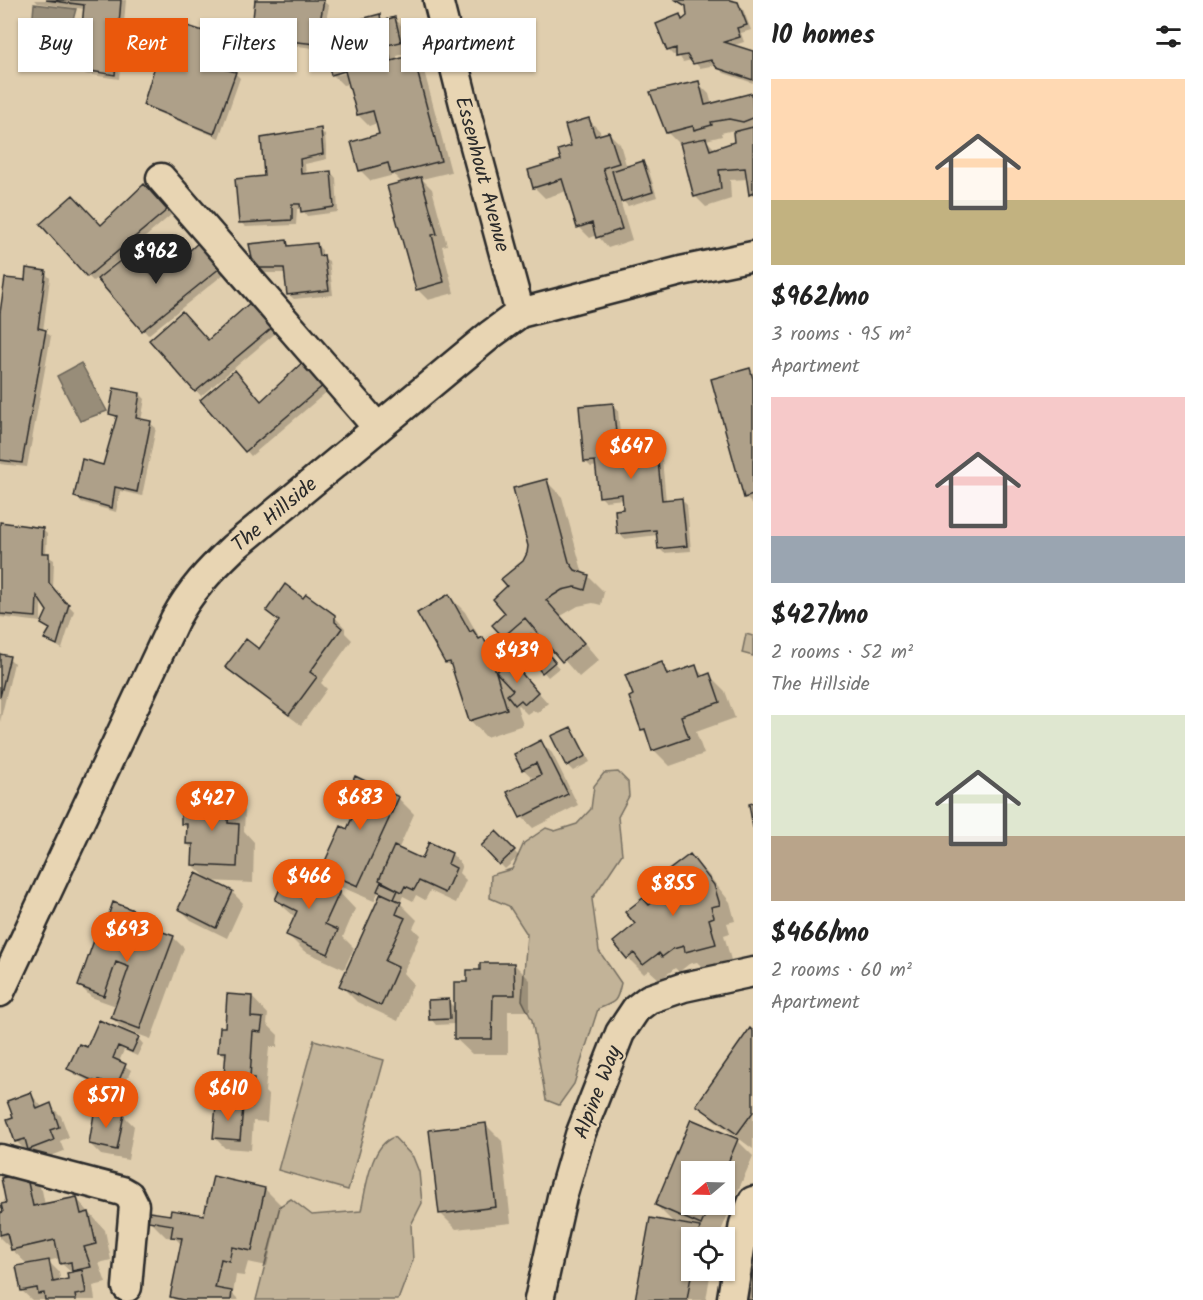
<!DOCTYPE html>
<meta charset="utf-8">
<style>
:root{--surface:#fff;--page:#f2f2f2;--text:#222;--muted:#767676;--accent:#ea580c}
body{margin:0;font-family:Kalam,sans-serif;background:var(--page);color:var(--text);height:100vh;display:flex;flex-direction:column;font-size:22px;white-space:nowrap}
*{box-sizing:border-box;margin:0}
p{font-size:20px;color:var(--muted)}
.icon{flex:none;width:33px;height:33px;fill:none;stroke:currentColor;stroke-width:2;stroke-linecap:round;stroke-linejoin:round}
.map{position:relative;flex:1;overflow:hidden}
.panel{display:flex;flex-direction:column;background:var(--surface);width:450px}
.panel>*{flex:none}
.top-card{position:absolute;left:18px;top:18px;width:570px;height:54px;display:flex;gap:12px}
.needle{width:39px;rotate:251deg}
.buttons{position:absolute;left:681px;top:1161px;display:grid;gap:12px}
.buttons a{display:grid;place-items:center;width:54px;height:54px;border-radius:0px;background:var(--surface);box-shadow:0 2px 4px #0004;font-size:30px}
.price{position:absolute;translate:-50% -51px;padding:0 14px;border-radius:21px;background:var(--accent);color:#fff;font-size:20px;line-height:39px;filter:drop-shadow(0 2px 3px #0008)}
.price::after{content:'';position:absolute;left:50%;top:36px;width:18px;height:14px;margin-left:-9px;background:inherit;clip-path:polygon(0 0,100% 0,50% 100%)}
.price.on{background:#222;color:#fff}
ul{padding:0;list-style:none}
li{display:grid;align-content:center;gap:12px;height:318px;padding:0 18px}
li span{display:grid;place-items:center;height:186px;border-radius:0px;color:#555}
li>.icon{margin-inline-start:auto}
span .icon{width:108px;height:108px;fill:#fffc;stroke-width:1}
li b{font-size:26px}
h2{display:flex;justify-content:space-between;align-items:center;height:72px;padding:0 18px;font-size:26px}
.tag{padding:0 21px;border-radius:0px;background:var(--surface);box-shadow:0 2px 4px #0004;font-size:21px;line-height:54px}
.tag.on{background:var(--accent);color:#fff}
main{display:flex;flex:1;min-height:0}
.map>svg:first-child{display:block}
</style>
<main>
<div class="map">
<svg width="753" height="1300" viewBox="0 0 753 1300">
<rect width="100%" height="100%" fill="#e0ceae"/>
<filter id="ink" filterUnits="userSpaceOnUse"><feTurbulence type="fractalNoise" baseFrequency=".0167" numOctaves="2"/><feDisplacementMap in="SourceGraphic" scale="12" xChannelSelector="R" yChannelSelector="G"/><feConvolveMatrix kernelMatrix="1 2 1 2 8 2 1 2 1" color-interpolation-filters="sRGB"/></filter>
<g filter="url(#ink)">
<path fill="#c2b398" stroke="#766f62" stroke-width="1.5" d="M746,634L753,636V656L742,653Z
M618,772L628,782L629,796L618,817L622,854L592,899L599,951L621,983C617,1002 616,1002 598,1009L574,1084L559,1105L546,1100L532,1020L522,1000L527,934L509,906L490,898L491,875L512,869L524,843L546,828L555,831L577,824L591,809L594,786L604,773Z
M314,1040L384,1060L348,1190L278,1170Z
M394,1137L413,1157L419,1172L422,1203L411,1225L413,1260L398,1300H256L280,1206L291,1199L312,1215L361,1211C366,1189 370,1145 394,1137Z"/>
<path fill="#988d79" stroke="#6c665a" stroke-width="1.5" d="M34,4L76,9L66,46L31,40Z
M81,363L107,411L80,421L57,376Z"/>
<path fill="#0003" fill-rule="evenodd" d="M35,0H126L119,79L85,74L80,69L85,9L38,3Z
M256,0L323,1L329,6L324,30L379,16L385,21L394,18L405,29L411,52L397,56L398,60L412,56L423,67L451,172L422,179L432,189L447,245L442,246L454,293L428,300L417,289L402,183L394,175L371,181L360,170L381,135L377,123L369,126L358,115L350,84L343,85L332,74L323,37L321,49L258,41L253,36ZM352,68L353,71L338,75V72Z
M678,0H732L733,3L737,4L743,9L751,30L741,33L744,42L732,46L753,52V83L724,73L716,65L700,68L692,60L683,62L678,54L673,55L668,50L679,16L684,20L688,16L687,7Z
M230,41L235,46L226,71L235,73L240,78L219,138L150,109L145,104Z
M698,83L709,94L712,105L753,96V197L751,194L748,179L730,180L731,199L706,207L695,196L681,142L678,143L667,132ZM734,130L736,143L716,150L706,140L722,136L721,133Z
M589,120L600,131L601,136L609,133L620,144L627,168L643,163L648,168L657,197L628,206L619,197L632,240L608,248L597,235L590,238L579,227L567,191L545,198L534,187L563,161L573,147Z
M320,130L325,135L327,159L305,164L306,175L331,172L336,178L338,212L307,216L302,209H297L296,225L246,227L240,222L266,177Z
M149,191L171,215L108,269L109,271L157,282L204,249L224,274L148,335L98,277L93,281L88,276L101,227Z
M286,241L291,247L316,245L322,250V257L329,261L333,295L294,299L288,294L286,273H261L255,268Z
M45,273L50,278L43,331L51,336L27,467L0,464V324L26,282Z
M253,302L278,331L201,396L151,340L208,342Z
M310,368L329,390L251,456L202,400L261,403Z
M750,370L753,373V505L745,497Z
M140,394L145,399L141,421L150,423L156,428L142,496L120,491L116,512L81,502L75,496L104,467L118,419L111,414Z
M612,405L618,410L621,447L613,448L614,460L634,459L656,444L661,449L666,501L682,500L687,505L691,551L664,553L659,548L658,535L624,539L619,533L625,510L624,499L605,501L600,496L597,466L591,467L586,462Z
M546,481L562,497L583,574L588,576L604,592L601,605L593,603L578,606L561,616L599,660L579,677L541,634L534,640L559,668L548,677L523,649L520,652L504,636L509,586L524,562Z
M42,529L47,534L46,555L54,560L53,589L74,611L62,649L46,639L51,630L43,624L49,611L41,600V622L0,617V545Z
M449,596L465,612L481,640L482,639L498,655L504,667L521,673L548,703L537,713L533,710L527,714L516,703L523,725L486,737L470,720L455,670L446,662Z
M304,600L334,616L345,628V633L352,640L321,683L327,689L301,725L238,678L227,667L259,651L280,623L268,611Z
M0,656L9,658L14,663L0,722Z
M661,663L672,675L695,667L705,677L709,675L725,691L735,718L696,732L704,754L670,766L654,750L649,737L642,729Z
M571,728L576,734L590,762L573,771L568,766L553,737Z
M541,742L552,753L578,805L533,828L522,817L509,793L535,780L523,769Z
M229,795L245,811L244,831L254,842L253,883L209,881L232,892L243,903L227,938L191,920L180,909L209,880L193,865L194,850L187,844L188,829L182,824Z
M398,798L414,814L398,850L422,861L452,854L462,865L459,873L466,880L456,903L430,891L425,900L416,895L413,901L403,896L400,903L417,920L413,928L420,935L403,973L413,984L398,1021L357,1002L341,986L382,894L379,891L374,901L339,886L323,869L347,831L356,814L344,803Z
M496,833L519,856L505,869L483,846Z
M690,856L706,872L730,902L735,921L727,923L730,933L724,935L731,960L703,968L697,962L689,964L679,972L675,968L660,980L649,970L644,974L628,958L637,924L649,906L680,882Z
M290,870L339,892L355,909L343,937L354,948L344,969L304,951L288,935L296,918L276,900Z
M140,914L151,925L150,928L173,937L184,948L151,1039L123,1029L112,1018L116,1006L91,997L80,986L104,932Z
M514,964L530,980V1011H508V1054H472L455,1038V1024L436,1025L431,1019L448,1001L455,1008L468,984L482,972Z
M252,997L268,1014L267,1024L278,1035L277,1047H269L265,1092L269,1096L267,1122L253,1121L251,1150L225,1148L214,1137L230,1108L226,1104L228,1078L226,1075L227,1058L220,1051L226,1029Z
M753,1032V1149L714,1120L698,1104Z
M138,1038L143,1044L137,1056L124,1050L119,1062L131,1070L122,1091L105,1084L103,1087L74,1074L69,1069L88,1049Z
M31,1094L43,1108L50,1105L61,1116L69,1137L60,1141L64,1151L41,1160L32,1151L28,1153L17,1142L9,1120L14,1118Z
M123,1115L134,1126L128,1160L101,1155L90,1144Z
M692,1121L737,1140L753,1156L718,1238L706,1235L708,1238H692V1270H711L706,1300H637L679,1224L672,1221L656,1205ZM692,1172H724V1204H692Z
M486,1125L502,1141L511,1223L456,1229L440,1213Z
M26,1174L42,1190L45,1205L77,1199L105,1230L111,1260L99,1263L106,1283L93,1286L95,1300H32L22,1291L28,1265L0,1238V1215L5,1214L8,1204ZM60,1258L61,1263L72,1273L70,1280L61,1282L59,1272L48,1261Z
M265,1189L281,1205L267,1266L248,1262L244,1276L236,1275L233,1294L239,1300H175L171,1297L182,1245L175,1238L166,1237L150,1221L171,1217H205Z"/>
<path fill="#aea089" stroke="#2b2b2b" stroke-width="1.5" d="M46,0H121L115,75L78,69L84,5Z
M255,0H324L316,44L251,37Z
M676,0H730L738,2L747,25L737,28L740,37L724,42L753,51V80L717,68L711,60L693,64L687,55L676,57V48L667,51L656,24L680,14L682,20L687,16L686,6Z
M380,14L381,21L395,17L401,42L387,45L391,61L413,55L441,161L391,174L388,163L359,171L351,142L379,134L373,111L357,115L345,71L331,75L319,30Z
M169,20L231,40L220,68L236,72L214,134L143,105Z
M699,81L705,105L752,93L753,118L743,122L729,119L711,122L712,125L694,130L693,126L666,133L650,92Z
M589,118L595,136L609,132L619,163L603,168L622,229L596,238L592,223L577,228L562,179L533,188L528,170L561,160L558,150L571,146L565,125Z
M753,127V193L749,195L745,168L719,170L721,189L694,197L680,143L706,138L710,150L734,142L733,132Z
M321,128L323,154L300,159L301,174L331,171L334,207L301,212L300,204H292V220L239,223L235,179L264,176L261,138Z
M643,161L653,192L621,202L612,171Z
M421,177L437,234L432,235L444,282L416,290L387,186Z
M144,184L167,210L87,277L40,224L73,195L101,225Z
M287,240L288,246L317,243L319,256L324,255L329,290L287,295L284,268H254L249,244Z
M199,242L220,268L142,331L97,279L130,253L157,280Z
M26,268L46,271L38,328L46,330L22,463L0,460V313L5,278L25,280Z
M253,300L274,326L195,392L149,340L182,311L208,340Z
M305,360L325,384L245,452L200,400L235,370L261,401Z
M750,368L753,379V495L744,498L711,379Z
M114,388L140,393L136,418L151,421L137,492L115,487L112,508L74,497L82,459L103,465L117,416L109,414Z
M613,403L617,442L609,443L610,459L632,457L631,444L656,442L662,500L682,498L687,546L658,549L656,530L617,534L615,510L623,509L622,494L599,497L595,461L584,462L579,406Z
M547,479L569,562L575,570L589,575L585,590L575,587L562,590L546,600L584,643L562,662L525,618L503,637L492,625L505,613L493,599L507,586L501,579L523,561L527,553L528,546L513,488Z
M0,522L43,528L42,553H49V583L65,602L69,604L57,645L44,639L50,629L41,624L47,611L37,596L36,617L0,614Z
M285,584L303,598L306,594L335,615V622L342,628L310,672L317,677L289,715L225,667L246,639L259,649L279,621L266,611Z
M449,594L470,632L473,630L479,639L483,637L489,649L507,709L469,721L450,662L445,663L417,613Z
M531,634L555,662L542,673L518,645Z
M0,654L10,656L0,697Z
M510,660L538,692L525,704L521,700L515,705L507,695L513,690L496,672Z
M662,662L667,675L696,665L700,677L710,673L720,702L681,716L689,738L652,751L645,729L641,730L629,697L633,695L625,675Z
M571,727L586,756L566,766L551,736Z
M541,740L568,794L520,818L507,792L541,775L536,763L522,770L514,754Z
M355,776L399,797L358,886L321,870L341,826L347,829L356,809L343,803Z
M205,792L230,793L228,823L239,824L237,867L192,865L193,844H186L187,824H181V805L205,806Z
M753,803V828L749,804Z
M496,831L515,850L499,865L481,846Z
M429,842L452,853L448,864L456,868L445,893L419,881L414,890L405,886L402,892L379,880L394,846L422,859Z
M690,854L714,885L720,905L711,907L714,917L709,919L716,944L685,952L684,946L673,949L662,957L659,953L643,965L634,953L627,959L613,942L635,924L625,912L643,898L649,905L678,881L669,870Z
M289,868L340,891L325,924L338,930L328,954L286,935L297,911L275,900Z
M196,873L233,891L216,928L178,909Z
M381,882L398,890L394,899L377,891Z
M381,893L401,902L396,914L405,918L385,961L398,967L381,1006L339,986Z
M113,902L141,913L133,934L142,937L146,926L174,936L140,1029L111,1018L129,967L116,962L104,996L78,986L98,929L103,931Z
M480,963H514L515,995H493L492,1039H454V982H467V970H480Z
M227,994L252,996L251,1017L263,1018L261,1032L253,1031L250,1078H254L252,1106L225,1104L227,1076H224L226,1052H218L220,1027H225Z
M449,999L450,1019L429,1020L428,1000Z
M99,1020L139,1037L132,1052L118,1046L113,1058L126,1064L116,1087L99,1080L98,1083L67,1069L79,1044L87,1047Z
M750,1028L753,1031V1112L737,1134L696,1105Z
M31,1092L37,1109L51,1103L59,1127L50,1130L54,1140L28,1150L25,1139L15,1142L7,1119L13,1117L7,1101Z
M216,1105L243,1107L240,1140L213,1138Z
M95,1108L124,1114L117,1150L89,1144Z
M691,1119L738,1139L724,1172H692V1204H710L701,1225L655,1205Z
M486,1123L496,1207L439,1214L429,1130Z
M26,1173L33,1206L77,1197L81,1214L89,1212L96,1244L84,1247L91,1267L72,1271L71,1262L60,1264L55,1240L11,1250L7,1233L0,1235V1213L3,1212L1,1204L6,1203L1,1178Z
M213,1176L265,1188L252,1251L232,1247L229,1261L221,1259L215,1288L232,1291L231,1300H183L170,1297L182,1238L171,1237L173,1225L148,1221L150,1212L170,1215L171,1210L204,1215Z
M650,1218L700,1227L698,1238H692V1270L687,1300H635Z
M753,1236V1300H741Z
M49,1260L53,1282L68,1279L67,1273L82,1270L86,1293L75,1295L76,1300H45L44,1293L38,1294L37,1288L21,1291L16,1266Z"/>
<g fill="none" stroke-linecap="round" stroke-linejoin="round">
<defs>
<path id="minor" d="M438,0L468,120L520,313
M161,178L378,428
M0,992L175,619C191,590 209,571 233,548L490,335L520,313L681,271L753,256
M0,1159L122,1191L129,1195L134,1205L127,1287
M732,1298L744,1224L753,1201
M539,1300L562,1197L580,1135L620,1033L636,1009L649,999L684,987L753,972"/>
</defs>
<use href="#minor" stroke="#2b2b2b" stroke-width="33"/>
<use href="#minor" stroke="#e8d5b3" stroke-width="28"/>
</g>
</g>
<g text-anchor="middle" stroke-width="4.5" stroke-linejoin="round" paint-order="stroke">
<g font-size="21" fill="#2b2b2b" stroke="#e8d5b3">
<text transform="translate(483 174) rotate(75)" y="7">Essenhout Avenue</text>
<text transform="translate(274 514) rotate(-40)" y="7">The Hillside</text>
<text transform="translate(597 1092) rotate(-69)" y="7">Alpine Way</text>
</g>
</g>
</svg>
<div class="buttons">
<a><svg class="needle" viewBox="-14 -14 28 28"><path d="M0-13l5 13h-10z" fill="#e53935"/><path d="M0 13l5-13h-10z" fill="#767676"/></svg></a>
<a><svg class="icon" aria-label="locate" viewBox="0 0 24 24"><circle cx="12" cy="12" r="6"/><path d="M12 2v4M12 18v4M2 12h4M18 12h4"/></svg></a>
</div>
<b class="price on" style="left:156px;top:285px">$962</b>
<b class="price" style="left:631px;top:480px">$647</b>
<b class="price" style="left:517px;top:684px">$439</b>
<b class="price" style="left:360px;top:831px">$683</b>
<b class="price" style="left:212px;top:832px">$427</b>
<b class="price" style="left:309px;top:910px">$466</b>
<b class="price" style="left:673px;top:917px">$855</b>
<b class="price" style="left:127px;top:963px">$693</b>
<b class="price" style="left:228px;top:1122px">$610</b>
<b class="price" style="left:106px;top:1129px">$571</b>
<div class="top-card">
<a class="tag">Buy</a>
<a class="tag on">Rent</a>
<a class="tag">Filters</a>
<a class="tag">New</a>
<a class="tag">Apartment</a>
</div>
</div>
<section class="panel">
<h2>10 homes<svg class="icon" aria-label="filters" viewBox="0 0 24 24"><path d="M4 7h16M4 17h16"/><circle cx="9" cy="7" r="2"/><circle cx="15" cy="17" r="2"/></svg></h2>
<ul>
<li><span style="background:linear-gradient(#ffd9b3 65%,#c2b280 0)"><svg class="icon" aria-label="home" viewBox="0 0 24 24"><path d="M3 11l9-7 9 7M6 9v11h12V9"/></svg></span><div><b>$962/mo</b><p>3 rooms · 95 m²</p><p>Apartment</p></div></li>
<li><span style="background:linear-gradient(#f6c9c9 75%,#9aa5b1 0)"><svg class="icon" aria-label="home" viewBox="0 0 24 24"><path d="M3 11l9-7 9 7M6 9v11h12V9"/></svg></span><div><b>$427/mo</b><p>2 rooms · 52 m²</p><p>The Hillside</p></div></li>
<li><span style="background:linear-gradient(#dfe7d0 65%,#b9a48a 0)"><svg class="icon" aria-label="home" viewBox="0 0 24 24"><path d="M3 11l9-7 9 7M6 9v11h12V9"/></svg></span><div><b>$466/mo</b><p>2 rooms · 60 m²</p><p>Apartment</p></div></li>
</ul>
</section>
</main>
